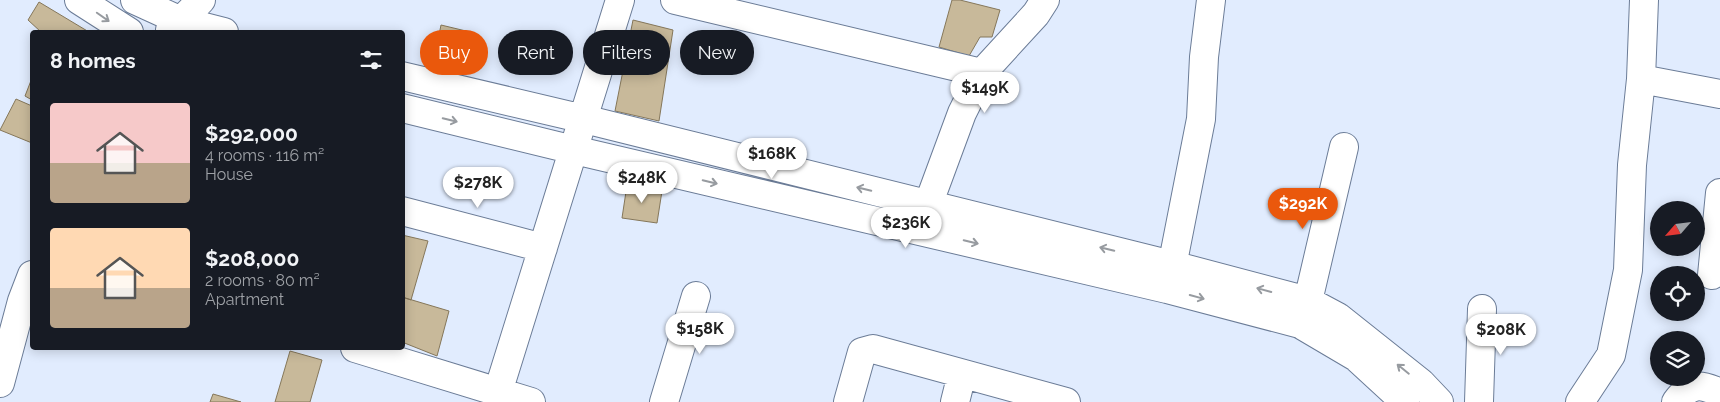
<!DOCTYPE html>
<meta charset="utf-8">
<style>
:root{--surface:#171b24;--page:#20242c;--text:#f1f3f6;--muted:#9ea1a6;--accent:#ea580c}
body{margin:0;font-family:Raleway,sans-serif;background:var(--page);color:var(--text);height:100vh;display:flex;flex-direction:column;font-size:19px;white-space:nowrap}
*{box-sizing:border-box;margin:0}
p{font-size:16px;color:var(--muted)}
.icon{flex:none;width:28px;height:28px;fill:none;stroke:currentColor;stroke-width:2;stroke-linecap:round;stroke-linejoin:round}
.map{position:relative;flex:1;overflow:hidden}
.details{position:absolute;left:30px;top:30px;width:375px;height:320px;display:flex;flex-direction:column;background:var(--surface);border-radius:5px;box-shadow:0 2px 12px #0003}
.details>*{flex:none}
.top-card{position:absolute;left:420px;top:30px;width:475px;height:45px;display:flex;gap:10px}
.needle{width:32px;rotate:242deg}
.fabs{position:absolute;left:1650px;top:201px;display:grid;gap:10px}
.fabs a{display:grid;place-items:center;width:55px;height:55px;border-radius:50%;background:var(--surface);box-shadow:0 2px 12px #0003;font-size:25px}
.price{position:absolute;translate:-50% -42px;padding:0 11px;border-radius:18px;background:#fff;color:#222;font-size:16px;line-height:32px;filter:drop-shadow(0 1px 2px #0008)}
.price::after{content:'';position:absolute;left:50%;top:30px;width:15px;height:11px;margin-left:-8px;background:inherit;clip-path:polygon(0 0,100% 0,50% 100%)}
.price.selected{background:var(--accent);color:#fff}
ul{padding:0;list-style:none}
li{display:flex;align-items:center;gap:15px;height:125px;padding:0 20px}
li span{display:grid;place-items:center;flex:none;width:140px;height:100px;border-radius:5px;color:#555}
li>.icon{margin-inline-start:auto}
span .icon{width:60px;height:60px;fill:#fffc;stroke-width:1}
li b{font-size:21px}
h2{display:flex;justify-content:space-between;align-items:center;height:60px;padding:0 20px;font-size:21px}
.tag{padding:0 18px;border-radius:22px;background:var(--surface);box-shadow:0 2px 12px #0003;font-size:18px;line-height:45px}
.tag.selected{background:var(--accent);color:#fff}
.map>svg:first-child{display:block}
</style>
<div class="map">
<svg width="1720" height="402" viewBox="0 0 1720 402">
<rect width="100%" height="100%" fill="#e1ecfe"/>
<path fill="#c8b99a" stroke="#85775a" d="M952,0H960L1000,10L992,37H980L969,56L939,47Z
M39,2L89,32H41L28,20Z
M633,20L673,30L659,121L615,111Z
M441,25L466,31L458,69L425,62L428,43L437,45Z
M32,78V100L25,96Z
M16,99L32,106V143L0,130Z
M627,185L662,191L657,223L622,218Z
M402,235L428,241L411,300L402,297Z
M402,297L449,311L437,356L402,342Z
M290,351L322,360L310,402H275Z
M213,394L241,402H210Z"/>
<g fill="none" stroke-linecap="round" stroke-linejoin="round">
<defs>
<path id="minor" d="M79,0L129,32
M135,0L181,21L224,32
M675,0L982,73
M170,30L181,21L201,0
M402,76L584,119L1172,265L1308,301L1338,317L1421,383L1439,402
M1641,79L1720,94
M402,108L574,150L1167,289L1300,324L1356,357L1405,402
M402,211L543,248
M924,222L928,205L962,113L982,73L1036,14L1045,0
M1712,275L1720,193
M1169,282L1201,119L1204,57L1211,0
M1302,318L1308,301L1344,147
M355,348L531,402
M0,383L22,301L32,275
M498,392L620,0
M664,402L696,296
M848,402L862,352L873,349L1066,402
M955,402L962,374
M1479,402L1482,309
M1580,402L1611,355L1628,270L1632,165L1641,79L1644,0
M1676,402C1690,383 1700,383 1720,393"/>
</defs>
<use href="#minor" stroke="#6b7c97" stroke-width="30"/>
<use href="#minor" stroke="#fff" stroke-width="28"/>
</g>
<defs><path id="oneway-shaft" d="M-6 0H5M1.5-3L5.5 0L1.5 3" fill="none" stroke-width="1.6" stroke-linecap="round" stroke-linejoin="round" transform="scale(1.25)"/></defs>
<g stroke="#979ba0">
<use href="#oneway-shaft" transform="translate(103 17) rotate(35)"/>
<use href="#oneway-shaft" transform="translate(450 120) rotate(14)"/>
<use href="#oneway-shaft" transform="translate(710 182) rotate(13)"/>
<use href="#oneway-shaft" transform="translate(864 189) rotate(-166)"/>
<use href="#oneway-shaft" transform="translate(971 242) rotate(13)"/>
<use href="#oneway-shaft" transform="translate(1107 249) rotate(-166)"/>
<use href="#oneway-shaft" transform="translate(1264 290) rotate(-165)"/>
<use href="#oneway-shaft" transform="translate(1197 297) rotate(15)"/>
<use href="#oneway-shaft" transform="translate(1403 369) rotate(-141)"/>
</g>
</svg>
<div class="fabs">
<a><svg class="needle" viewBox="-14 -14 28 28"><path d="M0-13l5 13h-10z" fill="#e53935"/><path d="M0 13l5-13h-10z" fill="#9ea1a6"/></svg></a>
<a><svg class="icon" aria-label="locate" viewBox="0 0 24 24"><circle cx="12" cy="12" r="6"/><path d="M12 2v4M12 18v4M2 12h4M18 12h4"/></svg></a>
<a><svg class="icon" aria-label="layers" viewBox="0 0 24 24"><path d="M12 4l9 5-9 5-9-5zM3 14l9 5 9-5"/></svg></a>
</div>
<b class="price" style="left:985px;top:114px">$149K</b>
<b class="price" style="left:772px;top:180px">$168K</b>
<b class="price" style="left:642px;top:204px">$248K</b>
<b class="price" style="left:478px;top:209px">$278K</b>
<b class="price selected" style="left:1303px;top:230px">$292K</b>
<b class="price" style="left:906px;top:249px">$236K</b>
<b class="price" style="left:700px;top:355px">$158K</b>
<b class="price" style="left:1501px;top:356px">$208K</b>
<div class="top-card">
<a class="tag selected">Buy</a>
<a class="tag">Rent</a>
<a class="tag">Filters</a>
<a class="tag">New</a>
</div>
<section class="details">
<h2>8 homes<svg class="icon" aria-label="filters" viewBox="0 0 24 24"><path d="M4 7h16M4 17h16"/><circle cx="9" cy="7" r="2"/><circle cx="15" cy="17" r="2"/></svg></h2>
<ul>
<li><span style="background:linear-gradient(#f6c9c9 60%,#b9a48a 0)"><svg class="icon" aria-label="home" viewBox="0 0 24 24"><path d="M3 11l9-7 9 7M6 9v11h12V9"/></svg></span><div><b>$292,000</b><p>4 rooms · 116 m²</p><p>House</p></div></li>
<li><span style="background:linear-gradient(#ffd9b3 60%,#b9a48a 0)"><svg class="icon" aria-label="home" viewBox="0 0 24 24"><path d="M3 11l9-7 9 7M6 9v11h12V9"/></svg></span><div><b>$208,000</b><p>2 rooms · 80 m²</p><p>Apartment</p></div></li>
</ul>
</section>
</div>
